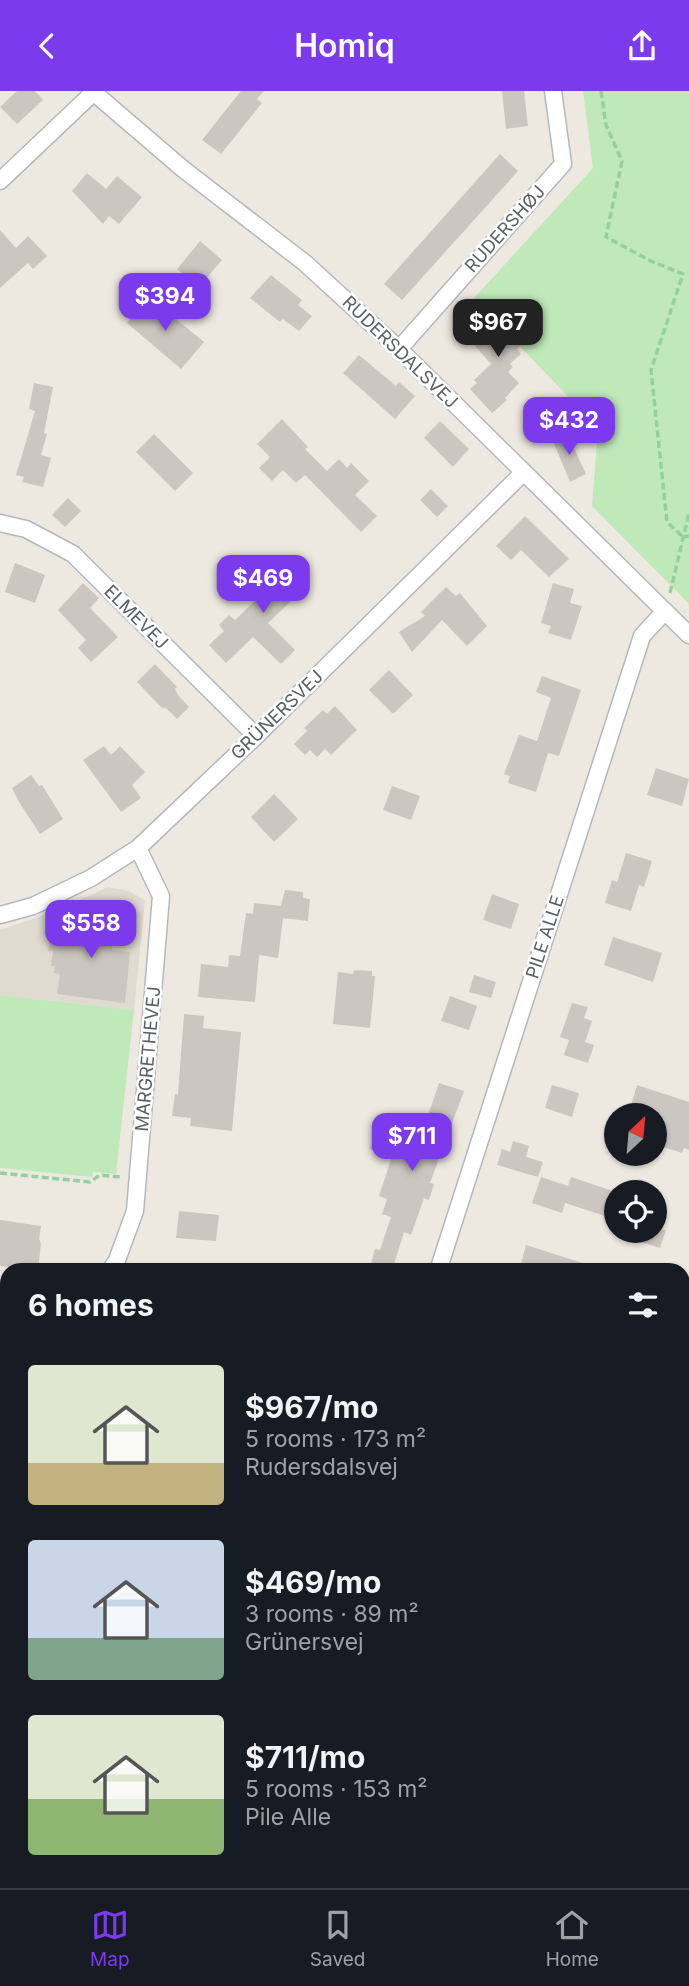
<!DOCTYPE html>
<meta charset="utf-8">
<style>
:root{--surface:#171b24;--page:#242831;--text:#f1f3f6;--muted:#9ea1a6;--line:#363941;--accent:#7c3aed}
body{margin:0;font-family:Inter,sans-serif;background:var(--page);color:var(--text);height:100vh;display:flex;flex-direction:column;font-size:26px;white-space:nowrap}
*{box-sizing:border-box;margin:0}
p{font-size:23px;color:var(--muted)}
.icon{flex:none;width:38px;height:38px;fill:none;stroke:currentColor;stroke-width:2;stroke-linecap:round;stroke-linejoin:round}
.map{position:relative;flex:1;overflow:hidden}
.side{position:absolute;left:0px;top:1172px;width:690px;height:625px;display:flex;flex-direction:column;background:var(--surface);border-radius:21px 21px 0 0;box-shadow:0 2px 5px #0004}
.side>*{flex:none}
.needle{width:46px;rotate:26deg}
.controls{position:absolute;left:604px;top:1012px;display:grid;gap:14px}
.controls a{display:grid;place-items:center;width:63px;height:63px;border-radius:50%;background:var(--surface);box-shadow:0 2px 5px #0004;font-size:35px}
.price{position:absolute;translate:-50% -60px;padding:0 16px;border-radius:14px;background:var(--accent);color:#fff;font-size:23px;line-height:46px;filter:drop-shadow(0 2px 4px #0008)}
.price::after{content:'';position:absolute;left:50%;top:42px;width:21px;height:16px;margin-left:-10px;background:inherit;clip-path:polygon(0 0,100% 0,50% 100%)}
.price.current{background:#222;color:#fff}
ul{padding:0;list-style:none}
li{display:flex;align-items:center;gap:21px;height:175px;padding:0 28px}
li span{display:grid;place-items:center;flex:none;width:196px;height:140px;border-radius:7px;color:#555}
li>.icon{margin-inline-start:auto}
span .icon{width:84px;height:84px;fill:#fffc;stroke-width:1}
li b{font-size:30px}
h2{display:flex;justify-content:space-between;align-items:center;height:84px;padding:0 28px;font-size:30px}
header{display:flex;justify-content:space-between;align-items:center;height:91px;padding:0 28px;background:var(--accent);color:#fff;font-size:32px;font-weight:600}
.dock{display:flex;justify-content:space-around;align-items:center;height:98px;border-top:2px solid var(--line);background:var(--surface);font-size:19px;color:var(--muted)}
.dock a{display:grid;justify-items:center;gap:4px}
.dock .current{color:var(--accent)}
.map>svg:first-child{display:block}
</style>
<header><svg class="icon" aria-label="back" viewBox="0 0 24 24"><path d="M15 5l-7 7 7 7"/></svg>Homiq<svg class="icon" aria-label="share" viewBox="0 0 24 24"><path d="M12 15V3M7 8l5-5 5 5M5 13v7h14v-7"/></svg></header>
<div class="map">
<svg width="689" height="1797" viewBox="0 0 689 1797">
<rect width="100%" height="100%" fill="#eee9e0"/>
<path fill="#e0dad1" d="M108,796L129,800L145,809L134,919L0,904V839L53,821Z"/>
<path fill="#c0e9b9" d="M583,0H689V513L592,415L598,337L474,207L593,77Z
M0,904L134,919L116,1083L93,1081L92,1086L0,1077Z"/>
<path fill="#cbc6bf" d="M17,0H35L43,9L17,33L0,16Z
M241,0H264L257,8L262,12L221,63L202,49Z
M502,0H524L528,35L506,38Z
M500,63L518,80L402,209L384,193Z
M87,82L106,98L117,85L142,106L119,133L109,125L103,133L72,100Z
M0,139L16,157L28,145L47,165L33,178L28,172L0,197Z
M200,150L222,169L199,196L177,178Z
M271,184L302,209L298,214L312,225L299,240L283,228L280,231L250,207Z
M149,206L204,251L181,278L127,232Z
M513,220L527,235L521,240L528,247L517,258L521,263L510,273L513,276L508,281L519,292L505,307L507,309L492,322L470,298L477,292L474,289L491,273L466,245L480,233L488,241Z
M359,264L396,295L399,291L415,305L395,328L343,282Z
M34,292L53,296L44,342L47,343L41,364L51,367L43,396L22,391L24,386L16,384L35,320L29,318Z
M282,328L308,356L305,358L327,380L339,368L347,377L351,372L369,390L355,404L377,425L361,441L305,384L296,392L283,379L272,390L259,377L270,366L257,353Z
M440,330L469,358L453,376L424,347Z
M567,342L586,383L570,391L552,348Z
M154,343L193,382L175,400L136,361Z
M431,398L448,415L437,426L420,409Z
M68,407L81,420L65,436L52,424Z
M525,425L569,468L549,486L521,459L511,469L496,455Z
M282,464L310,492L268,532L295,559L281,573L253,546L226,572L209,554L224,540L219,534L229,524L235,529L263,502L261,501L269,493L261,484Z
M15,472L45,484L35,512L5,501Z
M83,492L99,507L90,517L118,546L91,571L78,557L86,549L58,519Z
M553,492L574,498L570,512L582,515L571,549L548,542L551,535L541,532Z
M446,496L456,505L460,502L487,535L467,555L442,529L412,561L399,541L425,525L421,521Z
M155,573L177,596L175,598L178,604L189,616L177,628L165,616L163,618L137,591Z
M389,579L413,604L393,623L369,599Z
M542,585L581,599L559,665L548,662L536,701L508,692L510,685L504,683L519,644L537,650L551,607L536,601Z
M335,615L357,639L331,664L325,658L317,666L310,659L305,664L294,653L307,640L304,637L323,619L327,623Z
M104,655L111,664L120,655L145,681L132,694L141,707L121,721L83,669Z
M656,677L689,688L682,715L647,704Z
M31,684L39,695L42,694L63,728L40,743L19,711L12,697Z
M392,695L420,705L411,729L383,719Z
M274,703L298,728L274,751L251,726Z
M626,762L652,770L644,796L639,794L631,820L605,812L612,789L617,791Z
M285,799L303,801V807L310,808L308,830L283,827L278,867L259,864L255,911L198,906L201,873L228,876L229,864L240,865L246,822L253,823L254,812L281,815Z
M492,803L519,813L511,838L483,829Z
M102,812L117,813L112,859L130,861L125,912L57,903L60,883L54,882L55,875H51L53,860H48L51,835L94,840L95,831H100Z
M613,846L662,862L653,891L604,874Z
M354,879L372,880V885H375L370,937L333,933L338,881L353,883Z
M474,884L496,891L491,907L469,901Z
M450,905L477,915L469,939L441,930Z
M572,912L588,916L584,927L592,930L585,951L594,954L588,972L564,964L569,949L560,946Z
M184,923L204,925L203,937L241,941L232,1040L190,1035L191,1027L172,1025L175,1003H178Z
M439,992L464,1000L430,1092L434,1093L429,1109L424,1107L411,1144L404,1141L392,1180H369L375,1158L380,1159L391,1126L382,1123L387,1108L379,1105L392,1065L370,1058L375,1042L411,1053L417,1037L423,1039Z
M552,994L579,1002L572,1026L545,1017Z
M637,994L689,1011V1059L684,1057L682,1062L654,1053V1024H628Z
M513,1050L529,1055L526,1066L543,1071L538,1086L497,1074L502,1058L510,1061Z
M541,1086L568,1095L571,1086L616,1101L608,1126L565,1112L562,1122L532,1112Z
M179,1120L219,1124L216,1150L176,1147Z
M0,1129L41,1135L39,1148L41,1152L38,1180L0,1175Z
M615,1139H666L660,1157L615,1143Z
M526,1154L595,1176V1180H519Z"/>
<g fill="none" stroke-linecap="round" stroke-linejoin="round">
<defs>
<path id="street" d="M92,0L183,78L305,172L399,258L689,544
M0,90L95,0
M399,258L563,73L553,0
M0,432L26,438L73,463L256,645
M0,824L33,815L91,787L138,757L256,645L524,381
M110,1180L117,1169L135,1120L161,805L138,757
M438,1180L642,545L665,520
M0,1234L7,1235
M682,1406L689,1398
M0,1727L7,1642
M239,1797L241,1790
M281,1797L293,1790"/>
</defs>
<use href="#street" stroke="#b3b8bd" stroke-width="19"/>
<path stroke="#94d09d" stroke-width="3.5" stroke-dasharray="7 3.5" stroke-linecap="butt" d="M601,0L606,34L622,70L606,146L651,170L683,183L651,279L667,431L683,446L689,445
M670,502L689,422
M0,1082L90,1091L100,1084L121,1086"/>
<use href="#street" stroke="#fff" stroke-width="16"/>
</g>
<g text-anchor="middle" stroke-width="5" stroke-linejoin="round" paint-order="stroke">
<g font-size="18" fill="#595f63" stroke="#fff">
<text transform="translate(505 138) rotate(-48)" y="6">RUDERSHØJ</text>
<text transform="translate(400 261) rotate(44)" y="6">RUDERSDALSVEJ</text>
<text transform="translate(136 526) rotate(45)" y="6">ELMEVEJ</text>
<text transform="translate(277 624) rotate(-44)" y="6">GRÜNERSVEJ</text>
<text transform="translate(545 846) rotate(-72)" y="6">PILE ALLE</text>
<text transform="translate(148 968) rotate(-85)" y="6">MARGRETHEVEJ</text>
</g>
</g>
</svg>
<div class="controls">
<a><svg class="needle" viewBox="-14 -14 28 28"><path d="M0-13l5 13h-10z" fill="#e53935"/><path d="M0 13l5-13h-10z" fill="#9ea1a6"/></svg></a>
<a><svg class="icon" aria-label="locate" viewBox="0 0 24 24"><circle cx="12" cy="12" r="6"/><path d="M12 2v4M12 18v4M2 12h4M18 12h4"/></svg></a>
</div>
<b class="price" style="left:165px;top:242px">$394</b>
<b class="price current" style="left:498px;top:268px">$967</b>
<b class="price" style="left:569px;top:366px">$432</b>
<b class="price" style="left:263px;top:524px">$469</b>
<b class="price" style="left:91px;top:869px">$558</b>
<b class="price" style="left:412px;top:1082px">$711</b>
<section class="side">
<h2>6 homes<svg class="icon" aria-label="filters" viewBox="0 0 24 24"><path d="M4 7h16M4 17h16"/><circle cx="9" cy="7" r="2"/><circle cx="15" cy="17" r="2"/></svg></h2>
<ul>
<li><span style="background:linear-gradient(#dfe7d0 70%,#c2b280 0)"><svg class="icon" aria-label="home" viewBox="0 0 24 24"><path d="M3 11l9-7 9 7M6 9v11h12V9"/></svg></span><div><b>$967/mo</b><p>5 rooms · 173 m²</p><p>Rudersdalsvej</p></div></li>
<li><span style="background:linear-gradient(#c9d6e8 70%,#7fa58c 0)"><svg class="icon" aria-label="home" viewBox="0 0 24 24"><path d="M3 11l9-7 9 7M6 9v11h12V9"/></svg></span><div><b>$469/mo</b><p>3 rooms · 89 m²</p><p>Grünersvej</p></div></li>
<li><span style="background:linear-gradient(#dfe7d0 60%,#8fb573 0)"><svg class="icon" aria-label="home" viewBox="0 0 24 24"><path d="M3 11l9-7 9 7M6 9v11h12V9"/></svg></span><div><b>$711/mo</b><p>5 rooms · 153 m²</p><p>Pile Alle</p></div></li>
</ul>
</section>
</div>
<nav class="dock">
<a class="current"><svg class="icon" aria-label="map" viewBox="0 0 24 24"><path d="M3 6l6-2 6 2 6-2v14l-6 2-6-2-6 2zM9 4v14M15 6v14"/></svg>Map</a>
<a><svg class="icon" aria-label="saved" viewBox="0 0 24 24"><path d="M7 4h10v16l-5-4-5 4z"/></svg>Saved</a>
<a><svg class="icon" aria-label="home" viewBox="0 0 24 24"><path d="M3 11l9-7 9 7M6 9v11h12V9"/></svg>Home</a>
</nav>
